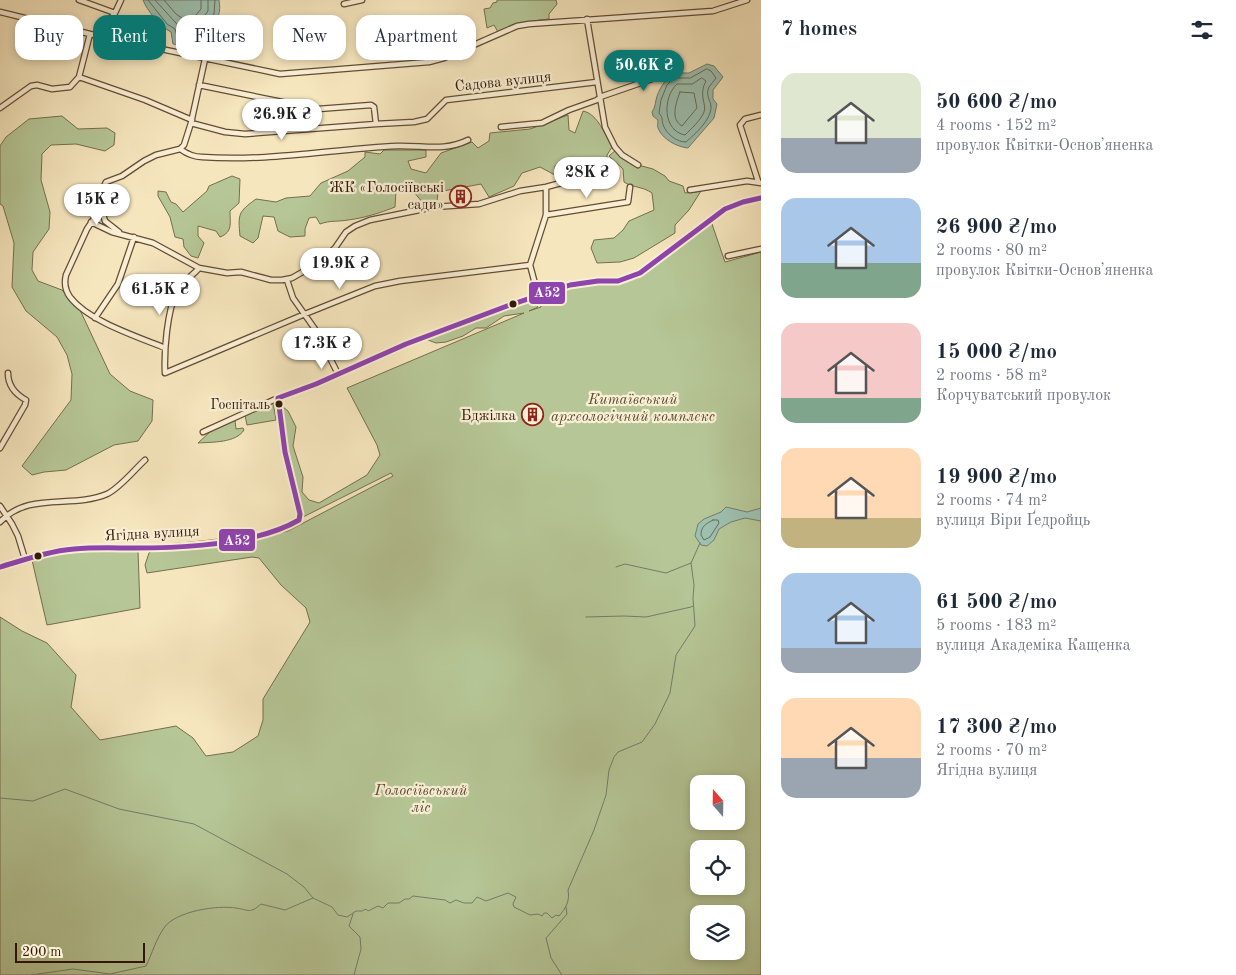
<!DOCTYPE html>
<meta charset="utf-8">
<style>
:root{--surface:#fff;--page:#f2f2f3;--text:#1f2937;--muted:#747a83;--accent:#0f766e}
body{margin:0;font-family:"Old Standard TT",serif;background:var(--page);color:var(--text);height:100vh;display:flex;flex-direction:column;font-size:19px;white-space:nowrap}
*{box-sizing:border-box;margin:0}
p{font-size:16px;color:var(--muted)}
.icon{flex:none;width:28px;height:28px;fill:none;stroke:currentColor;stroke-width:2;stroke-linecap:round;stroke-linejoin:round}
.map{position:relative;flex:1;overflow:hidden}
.details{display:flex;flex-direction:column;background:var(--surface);width:475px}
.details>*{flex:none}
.guide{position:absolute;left:15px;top:15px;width:475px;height:45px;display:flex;gap:10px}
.needle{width:32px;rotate:340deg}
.buttons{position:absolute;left:690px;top:775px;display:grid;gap:10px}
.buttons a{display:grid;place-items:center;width:55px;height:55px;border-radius:10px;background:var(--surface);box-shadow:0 2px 8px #0003;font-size:25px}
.scale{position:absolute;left:15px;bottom:12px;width:130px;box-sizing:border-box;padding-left:5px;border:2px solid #331805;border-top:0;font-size:14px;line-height:18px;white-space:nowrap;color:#331805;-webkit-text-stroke:4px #f9efd5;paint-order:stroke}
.price{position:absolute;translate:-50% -42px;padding:0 11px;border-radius:18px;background:#fff;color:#222;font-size:16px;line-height:32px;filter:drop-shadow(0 1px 2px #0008)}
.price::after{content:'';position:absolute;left:50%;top:30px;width:15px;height:11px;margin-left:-8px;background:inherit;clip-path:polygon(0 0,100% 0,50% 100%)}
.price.selected{background:var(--accent);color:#fff}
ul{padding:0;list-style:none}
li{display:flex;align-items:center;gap:15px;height:125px;padding:0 20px}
li span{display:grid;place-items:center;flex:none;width:140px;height:100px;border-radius:15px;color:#555}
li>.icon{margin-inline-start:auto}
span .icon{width:60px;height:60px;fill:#fffc;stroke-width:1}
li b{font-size:21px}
h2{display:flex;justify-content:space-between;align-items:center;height:60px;padding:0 20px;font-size:21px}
.tag{padding:0 18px;border-radius:15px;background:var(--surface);box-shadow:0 2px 8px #0003;font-size:18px;line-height:45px}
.tag.selected{background:var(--accent);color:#fff}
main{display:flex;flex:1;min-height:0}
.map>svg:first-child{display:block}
</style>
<main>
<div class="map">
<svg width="761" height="975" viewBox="0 0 761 975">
<rect width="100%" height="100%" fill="#f6e6be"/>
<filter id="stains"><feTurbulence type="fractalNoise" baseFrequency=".004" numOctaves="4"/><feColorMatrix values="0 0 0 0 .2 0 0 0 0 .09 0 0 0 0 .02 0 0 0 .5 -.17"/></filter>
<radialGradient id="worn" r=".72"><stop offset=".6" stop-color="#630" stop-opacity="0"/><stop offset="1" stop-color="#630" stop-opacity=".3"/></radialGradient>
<path fill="#b6c696" stroke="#746f4e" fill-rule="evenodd" d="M497,0H556L557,4L549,14V19C528,21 516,24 498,32L494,25L487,28L484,9L490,8L493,3L497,2Z
M583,111C598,114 605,135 612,147L607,155V166L583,173L572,157L555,166V175L540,167L522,173L514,186L489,197L481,184L438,192L437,202L423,203L413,191L396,190L395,207C380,213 364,218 348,220C337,222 331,220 320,224L316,217L309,218L305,229V236L290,237L278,231L274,217L263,216L258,238L253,243L240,236C238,214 238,212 256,199L276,202L286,198L310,196L321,183L348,171L365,157V152L380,154L384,150H426V157L408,161L411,169L426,173L441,153L472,142L478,148L489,141L490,133L530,129L568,115L569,130L575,133Z
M62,116L78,129L107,128L115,133L114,145L105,151L76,144L51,145L42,154L41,180L50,212L49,229L33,252L32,270L38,281L62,290L80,310L110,374L130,391L153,400L152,421L138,441L114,445L66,470L44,472L32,475L22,466L71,400L72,374L67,355L57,337L26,311L12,287L14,243L3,206L0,204V146L6,137L29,119Z
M617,149L638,165L653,169L665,176L669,181L683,186L685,193L701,191L689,210L675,225V233L634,258L620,262L597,263L591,248L594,240L614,238L623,230L629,221L654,210L652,193C642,186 633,188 624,182L623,169L609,156Z
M232,176L240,179L239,203L230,211C230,223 233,232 220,237L216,231L198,226V236L204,243L198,258L191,256L184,247L183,239L175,237L170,217L158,196V191L166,192L171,202L176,204L183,212L207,191L209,186Z
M711,221L725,262L761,252V975H0V617L22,631L47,643L76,675L71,707L100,740L176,726L193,738L206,756L233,752L258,736L263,720V699L310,622L306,608L281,585L259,558L252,557L147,573L145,565L149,553L152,550L226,545L288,531L393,476L391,473L303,517C290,482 285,443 283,407L288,411L296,427L293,446L303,477L302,492L309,500L319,503L367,475L380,455L377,445L347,388L524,313L504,316L486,328H476L463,336L446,342L436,343L428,340L534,300L538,307L529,311L541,307L537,298L572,287L628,281L638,278ZM699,784H736V821H699ZM699,849H736V886H699ZM699,914H736V951H699Z
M273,402L276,420L247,425L245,415Z
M235,420L236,429L243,428L244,430C236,443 212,442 198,443L211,431Z
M82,550H138L140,608L47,625L32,560L42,556Z"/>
<path fill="#9dc0b0" stroke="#737d6c" d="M143,0H219C221,12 219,17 211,26C199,41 193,47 173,44L171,32C161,27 147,11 143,0Z
M707,64L714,66L723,77L713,90V99L717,104L714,118L688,148C677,147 662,139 658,128C657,126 658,123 658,120L653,116L652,112C655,107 655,105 656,100C658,90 665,80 673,73H689Z
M726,507L747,512L761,508V521L745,518L731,522L719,529L714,540L707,546L701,545L695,536L698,524L704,519L721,512Z"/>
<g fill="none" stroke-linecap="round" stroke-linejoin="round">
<path stroke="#686c5a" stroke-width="1" d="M148,0L167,24L175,29L178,39H190L202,30L214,14L215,0
M155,0L185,33L196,28L208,11V0
M164,0L176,14L189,23L201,9V0
M707,69L711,71L716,78C714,81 711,84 709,87C705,95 711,101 711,107C711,120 695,134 686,142C677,142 668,135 664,127C661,121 664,119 659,113L661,100L667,85L674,78H690Z
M702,78L706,81C698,95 707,104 704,112C701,120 691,129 685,135C663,131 662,98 677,84H692Z
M680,92L694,93L697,108L682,126C670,119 676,103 680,92Z
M713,520H718L719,523L710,537L704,540L701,535C701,526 706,524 713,520Z"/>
<path stroke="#737d6c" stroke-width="1" d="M616,567L625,564L666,573L691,563
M586,617L624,616L646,617L691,607L693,606
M0,798L33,801L65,789L119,809L194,824L287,874L304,887L313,898L332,907L338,915L347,917L356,911H362L366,909L368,911L378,906L383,908L388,903H399L405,899H409L413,896L445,900L450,903L456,900L464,903H472L477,897L486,901L508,893L516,897L513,904L514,907L530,915L538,914L542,916L544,913H547L552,918L556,915L559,916C566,908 570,901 568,890L594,830L606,795L609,770L614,757L618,752L642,742L655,724L670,693L676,655L695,626L693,598L694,585L691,563L700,543
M353,914L349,926L360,937L361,949L354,975
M31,975L73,969L110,974L146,966C152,954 156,939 164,928C175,911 218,905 236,908C249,910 250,914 261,904L285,910L313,898
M562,975L551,958L546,938L567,914L566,907"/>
<defs>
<path id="street" d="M79,0L115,13
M344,4L362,0
M0,12L90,34L280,74L429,62L444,58L517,26L529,24L713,11L747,0
M587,19L605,127L615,147L622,155L638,165
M98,35L115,13L121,0
M79,77L145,100L192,120
M199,85L287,103L305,110L371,105L374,107L376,124L414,122L427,119L446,100L597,82
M0,108L31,86L37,85L52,89L70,87L79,77L90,34
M191,123L225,132L245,134L376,124
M501,127L542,123L569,110L597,100L600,97L655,78L680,66
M180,149C187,154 193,157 202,157C267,162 332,149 397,146C423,145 444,152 468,140
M758,181L740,125L745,119L761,115
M690,190L747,181L761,183
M101,207L105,221L119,232
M546,215L628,202L630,187
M91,222L112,232L153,243L199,268L227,273L241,272L271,280H282L292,278L320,262L335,248L346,232L355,226L370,220L434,207L479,204L520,191L546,187L576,179
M728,256L761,249
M199,268C192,277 181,281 177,291C167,311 164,351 165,373L305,314L375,286L400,281L530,265
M287,280L293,298L317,332L338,374
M538,295L530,265L546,215V187
M95,318L118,284L134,237
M165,348C138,337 88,321 70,297C65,290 64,283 66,275L87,229L99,211L101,193L106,182L122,176L144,161L156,155L180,149L184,145L191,123L205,59
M203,432L278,398
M0,448L25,405L26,400C15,394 8,386 8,373
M0,506L12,524L18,536L25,559
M0,522C29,491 72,509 107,494C120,488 134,470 145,460
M0,567C27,559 54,549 82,548C102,546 123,549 143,548C176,547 276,540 299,520L300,514L285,452L278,398L316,384L406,344L507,306L570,285L598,281H618L640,273L725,209L743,202L761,198"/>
</defs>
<use href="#street" stroke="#644c33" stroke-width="7"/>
<use href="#street" stroke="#f9efd5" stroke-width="4.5"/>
<defs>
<path id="bus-1" d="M0,567C24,560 49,551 74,549C94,547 115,548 135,548C183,548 258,544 299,520L300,514L285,452L278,398L316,384L406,344L507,306L570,285L598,281H618L640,273L725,209L743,202L761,198"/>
</defs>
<use href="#bus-1" stroke="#f9efd5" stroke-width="9"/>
<use href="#bus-1" stroke="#8e44ad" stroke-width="5"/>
</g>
<defs>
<symbol id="building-ring" viewBox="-11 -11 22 22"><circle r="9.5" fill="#f9efd5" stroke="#8f2418" stroke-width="1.5"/><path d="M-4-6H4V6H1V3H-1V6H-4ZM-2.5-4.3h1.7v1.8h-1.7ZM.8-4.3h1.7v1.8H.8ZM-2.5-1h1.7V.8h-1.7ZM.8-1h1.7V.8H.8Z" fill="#8f2418"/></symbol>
</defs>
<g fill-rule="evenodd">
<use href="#building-ring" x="448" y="184" width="25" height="25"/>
<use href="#building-ring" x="520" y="402" width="25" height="25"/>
</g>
<g fill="#331805" stroke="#f9efd5" stroke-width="2">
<circle cx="513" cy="304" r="4.5"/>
<circle cx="279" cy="404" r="4.5"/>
<circle cx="38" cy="556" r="4.5"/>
</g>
<g text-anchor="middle" stroke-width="4.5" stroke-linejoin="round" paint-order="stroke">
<g font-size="14" fill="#331805" stroke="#f9efd5" text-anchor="end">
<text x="270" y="409">Госпіталь</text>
</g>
<g font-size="15" fill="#331805" stroke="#f9efd5">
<text transform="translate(503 81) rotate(-6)" y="5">Садова вулиця</text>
<text transform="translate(152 533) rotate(-3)" y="5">Ягідна вулиця</text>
</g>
<g font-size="15" fill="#331805" stroke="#f9efd5" text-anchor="end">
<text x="444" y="192">ЖК «Голосіївські<tspan x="444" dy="17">сади»</tspan></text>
<text x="516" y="420">Бджілка</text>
</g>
<g font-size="15" font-style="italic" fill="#5a4c30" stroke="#f9efd5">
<text x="633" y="404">Китаївський<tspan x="633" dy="17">археологічний комплекс</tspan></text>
<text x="421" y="795">Голосіївський<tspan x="421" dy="17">ліс</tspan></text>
</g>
</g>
<g stroke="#f9efd5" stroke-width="2">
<rect x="528" y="281" width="38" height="24" rx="5" fill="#8e44ad"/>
<rect x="218" y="528" width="38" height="24" rx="5" fill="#8e44ad"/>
</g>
<g font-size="14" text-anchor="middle" font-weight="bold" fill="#fff">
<text x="547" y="297">А52</text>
<text x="237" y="545">А52</text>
</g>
<rect width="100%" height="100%" filter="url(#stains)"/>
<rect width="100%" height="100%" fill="url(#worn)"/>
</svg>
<div class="buttons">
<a><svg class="needle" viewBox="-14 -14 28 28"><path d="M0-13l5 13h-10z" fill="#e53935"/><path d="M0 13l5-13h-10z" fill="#747a83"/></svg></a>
<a><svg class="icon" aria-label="locate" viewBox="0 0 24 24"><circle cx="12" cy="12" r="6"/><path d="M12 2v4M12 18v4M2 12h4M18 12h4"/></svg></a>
<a><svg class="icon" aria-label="layers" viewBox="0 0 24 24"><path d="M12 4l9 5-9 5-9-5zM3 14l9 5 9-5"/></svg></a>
</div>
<div class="scale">200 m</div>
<b class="price selected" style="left:644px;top:92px">50.6K ₴</b>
<b class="price" style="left:282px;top:141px">26.9K ₴</b>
<b class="price" style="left:587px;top:199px">28K ₴</b>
<b class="price" style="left:97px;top:226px">15K ₴</b>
<b class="price" style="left:340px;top:290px">19.9K ₴</b>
<b class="price" style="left:160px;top:316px">61.5K ₴</b>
<b class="price" style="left:322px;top:370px">17.3K ₴</b>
<div class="guide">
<a class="tag">Buy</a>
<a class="tag selected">Rent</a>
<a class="tag">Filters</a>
<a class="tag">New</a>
<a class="tag">Apartment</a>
</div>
</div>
<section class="details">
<h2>7 homes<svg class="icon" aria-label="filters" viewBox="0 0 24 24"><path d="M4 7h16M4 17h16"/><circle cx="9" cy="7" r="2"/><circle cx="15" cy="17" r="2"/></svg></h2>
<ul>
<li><span style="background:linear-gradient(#dfe7d0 65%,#9aa5b1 0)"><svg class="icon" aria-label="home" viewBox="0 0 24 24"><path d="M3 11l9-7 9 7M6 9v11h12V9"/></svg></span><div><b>50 600 ₴/mo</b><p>4 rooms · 152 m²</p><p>провулок Квітки-Основʼяненка</p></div></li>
<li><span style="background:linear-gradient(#a9c7e8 65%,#7fa58c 0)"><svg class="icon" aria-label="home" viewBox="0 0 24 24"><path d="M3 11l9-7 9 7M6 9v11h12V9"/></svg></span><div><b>26 900 ₴/mo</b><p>2 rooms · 80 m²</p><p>провулок Квітки-Основʼяненка</p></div></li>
<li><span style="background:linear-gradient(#f6c9c9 75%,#7fa58c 0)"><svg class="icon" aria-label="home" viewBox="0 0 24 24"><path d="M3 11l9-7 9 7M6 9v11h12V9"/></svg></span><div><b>15 000 ₴/mo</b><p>2 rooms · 58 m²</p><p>Корчуватський провулок</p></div></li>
<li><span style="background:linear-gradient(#ffd9b3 70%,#c2b280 0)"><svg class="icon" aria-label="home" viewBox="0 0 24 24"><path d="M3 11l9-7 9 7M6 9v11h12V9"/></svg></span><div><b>19 900 ₴/mo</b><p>2 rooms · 74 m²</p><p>вулиця Віри Ґедройць</p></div></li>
<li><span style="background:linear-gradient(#a9c7e8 75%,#9aa5b1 0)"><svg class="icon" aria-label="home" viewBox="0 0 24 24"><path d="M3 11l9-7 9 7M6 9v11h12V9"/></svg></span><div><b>61 500 ₴/mo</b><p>5 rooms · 183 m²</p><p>вулиця Академіка Кащенка</p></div></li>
<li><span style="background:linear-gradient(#ffd9b3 60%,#9aa5b1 0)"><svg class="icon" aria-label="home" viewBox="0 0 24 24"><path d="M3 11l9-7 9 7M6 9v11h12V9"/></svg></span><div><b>17 300 ₴/mo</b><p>2 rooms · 70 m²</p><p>Ягідна вулиця</p></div></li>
</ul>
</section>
</main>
